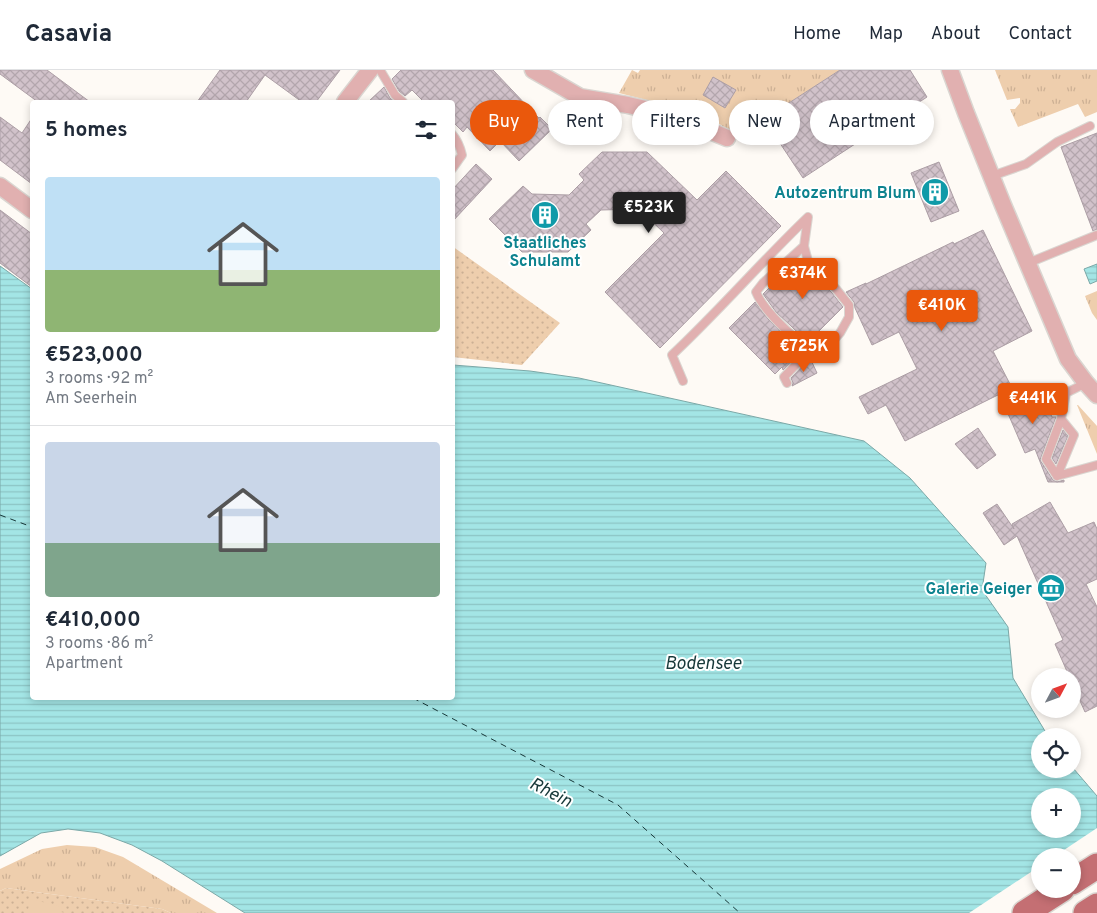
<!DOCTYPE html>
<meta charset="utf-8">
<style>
:root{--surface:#fff;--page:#f6f6f7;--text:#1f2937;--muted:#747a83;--line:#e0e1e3;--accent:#ea580c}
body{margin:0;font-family:Overpass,sans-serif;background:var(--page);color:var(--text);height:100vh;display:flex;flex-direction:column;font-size:19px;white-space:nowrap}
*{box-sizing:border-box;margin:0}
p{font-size:16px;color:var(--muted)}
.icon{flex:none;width:28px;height:28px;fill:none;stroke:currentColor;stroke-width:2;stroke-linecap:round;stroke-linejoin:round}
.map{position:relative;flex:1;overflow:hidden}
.sheet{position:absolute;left:30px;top:30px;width:425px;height:600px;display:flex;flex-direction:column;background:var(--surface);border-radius:5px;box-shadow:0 2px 8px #0003}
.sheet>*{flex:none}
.hud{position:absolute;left:470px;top:30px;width:475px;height:45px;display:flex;gap:10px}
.needle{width:32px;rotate:49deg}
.controls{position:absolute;left:1031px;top:598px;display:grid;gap:10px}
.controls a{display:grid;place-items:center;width:50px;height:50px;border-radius:50%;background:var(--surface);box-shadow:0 2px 8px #0003;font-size:25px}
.price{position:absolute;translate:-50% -42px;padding:0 11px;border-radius:5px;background:var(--accent);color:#fff;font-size:16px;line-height:32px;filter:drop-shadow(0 1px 2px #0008)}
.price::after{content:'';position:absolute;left:50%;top:30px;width:15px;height:11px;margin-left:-8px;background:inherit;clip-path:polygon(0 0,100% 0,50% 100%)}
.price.selected{background:#222;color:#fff}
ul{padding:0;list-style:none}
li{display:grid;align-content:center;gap:10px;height:265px;padding:0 15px}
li+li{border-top:1px solid var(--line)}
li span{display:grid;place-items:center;height:155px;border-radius:5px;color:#555}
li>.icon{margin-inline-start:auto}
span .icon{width:90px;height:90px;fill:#fffc;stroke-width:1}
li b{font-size:21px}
h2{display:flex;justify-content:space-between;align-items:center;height:60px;padding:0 15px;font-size:21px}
.chip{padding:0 18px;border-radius:22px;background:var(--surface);box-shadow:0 2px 8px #0003;font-size:18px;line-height:45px}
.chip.selected{background:var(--accent);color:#fff}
header{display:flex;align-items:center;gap:30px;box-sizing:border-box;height:70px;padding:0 25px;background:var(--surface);border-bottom:1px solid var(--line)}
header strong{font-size:24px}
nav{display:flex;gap:28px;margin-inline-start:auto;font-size:18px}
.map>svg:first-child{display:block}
</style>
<header>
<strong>Casavia</strong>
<nav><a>Home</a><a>Map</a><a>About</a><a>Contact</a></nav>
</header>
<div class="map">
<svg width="1097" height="843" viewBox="0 0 1097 843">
<defs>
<pattern id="grass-tufts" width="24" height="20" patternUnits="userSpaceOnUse" patternTransform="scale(1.25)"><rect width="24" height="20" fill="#eecead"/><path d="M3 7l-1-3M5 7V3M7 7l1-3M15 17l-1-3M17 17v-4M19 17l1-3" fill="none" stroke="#ccb094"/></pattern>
<pattern id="park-dots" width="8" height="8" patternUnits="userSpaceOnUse" patternTransform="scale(1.25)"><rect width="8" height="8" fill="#eecead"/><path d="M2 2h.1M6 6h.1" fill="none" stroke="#ccb094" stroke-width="1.8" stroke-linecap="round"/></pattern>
<pattern id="water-rules" width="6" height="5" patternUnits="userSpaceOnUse" patternTransform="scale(1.25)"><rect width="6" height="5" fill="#a3e5e5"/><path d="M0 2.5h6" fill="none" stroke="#8cc4c4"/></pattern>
<pattern id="building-cross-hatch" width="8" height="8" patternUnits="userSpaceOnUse" patternTransform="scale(1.25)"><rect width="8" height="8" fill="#d1c2ca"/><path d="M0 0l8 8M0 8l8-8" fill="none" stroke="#b3a6ad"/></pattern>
</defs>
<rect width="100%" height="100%" fill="#fefaf5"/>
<path fill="url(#grass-tufts)" d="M632,0L638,3L640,0H840L764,49L745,70L705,45L619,23Z
M995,0H1097V42L1085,47L1078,34L1018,57L1010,39H1015L1020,33V28L1007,30Z
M1097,221V250L1092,243L1085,226Z
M1077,335H1078L1097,356V384Z
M67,775L95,777L123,787L217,843H171L162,839L6,818L0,821V799L42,779Z"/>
<path fill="url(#park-dots)" d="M452,176L560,253L522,295L453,287Z
M6,818L162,839L171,843H0V821Z"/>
<path fill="#eecead" d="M31,829L62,837L61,842L66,843H27Z"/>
<path fill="url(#water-rules)" stroke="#7ba8a7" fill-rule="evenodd" d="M1097,194V211L1090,214L1084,199Z
M0,196L32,219V628H452L453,295L530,301L579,308L864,371L910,408L986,493L982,520L1008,557L1013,608L1048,666H1040V699H1072L1073,698L1097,726V843H245L162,791L132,775L100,763L68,759L41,763L0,786ZM1040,726H1072V759H1040ZM1040,786H1072V819H1040Z"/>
<path fill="#fefaf5" d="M1097,758V843H969L1040,796V819H1072V786H1055Z"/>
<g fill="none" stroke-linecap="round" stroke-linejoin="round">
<path stroke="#173839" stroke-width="1" stroke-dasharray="6 5" stroke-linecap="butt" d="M0,445L32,457
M413,628L618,735L740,843"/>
</g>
<path fill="url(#building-cross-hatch)" stroke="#ac9ea5" d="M0,0H47L90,32H38L0,4Z
M220,0H340L316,32H302L265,5L246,32H197Z
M401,0H493L529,38L539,48L540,47L552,59L519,91L500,71L490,81L467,57L463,62L452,51V32H424L412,20L405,26L399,21L392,9Z
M840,0H910L927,27L803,108L764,49Z
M713,7L736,20L725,38L703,25Z
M384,17L390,28L395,32H368Z
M0,47L22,63L32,48V114L0,90Z
M1097,63V159L1093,161L1061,77Z
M602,82H647L697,130L726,101L781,156L660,278L605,222L664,163L639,139L601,140L586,154L591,160L568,182H522L489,149L523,116L532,124L569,125L584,110L579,104Z
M939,92L959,141L931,152L911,103Z
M476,94L492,109L452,152V120Z
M0,140L32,164V217L0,193Z
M983,160L1032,261L993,281L1012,318L905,371L886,335L868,344L859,327L917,299L899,262L872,275L855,238L854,232L846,222L866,213V214L953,172L954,174Z
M799,188L832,223L843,237L808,272L776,242L763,224Z
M755,232L768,249L801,281L783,300L782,297L775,304L729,258Z
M810,288L817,303L792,316L793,313L791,308Z
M1040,322L1052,347H1056L1040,390L1053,410L1057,412L1064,410V412H1048L1035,379L1025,383L1006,339L1018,330L1019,332Z
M978,358L996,385L977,399L955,374Z
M1063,360L1068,366L1056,394L1052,388Z
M1050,432L1068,463L1094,452L1097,459V509L1086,514L1097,537V636L1085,642L1072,613V606H1069L1055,574L1063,570L1017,466L1004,475L983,443L997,434L1014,459L1012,454Z"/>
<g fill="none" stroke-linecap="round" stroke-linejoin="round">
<defs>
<path id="service" d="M380,0L395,25L403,32
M452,64C458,71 460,76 462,85L452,99
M992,106L1026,94L1057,72L1090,56
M1028,193L1097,165
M683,311L672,285C719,241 761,192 808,147L804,176L808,191L836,219L849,235V247L840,263L831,273L819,281H809C793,266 764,242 756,222L763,213L804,176
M787,313L784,307L809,281
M1057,406L1046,389L1061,349L1066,323L1086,313
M1057,406L1074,365L1061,349
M1057,406L1097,395"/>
<path id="minor" d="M533,0L580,27L628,35L672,45L727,68
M950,0L966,43L1003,135L1068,289L1086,313L1097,325
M345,32L370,0
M0,116L32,140"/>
<path id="primary" d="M1072,812L1097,796
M1025,843L1062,819
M1086,843L1097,836"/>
</defs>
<use href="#service" stroke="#dad6d1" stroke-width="10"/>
<use href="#minor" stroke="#dad6d1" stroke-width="19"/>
<use href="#primary" stroke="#dad6d1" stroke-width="28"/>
<use href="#service" stroke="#e1b0b0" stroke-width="8"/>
<use href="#minor" stroke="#e1b0b0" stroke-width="16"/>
<use href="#primary" stroke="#c46f73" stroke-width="25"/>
</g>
<defs>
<symbol id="building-disc" viewBox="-11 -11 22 22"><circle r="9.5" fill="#0f9aa8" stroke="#fff"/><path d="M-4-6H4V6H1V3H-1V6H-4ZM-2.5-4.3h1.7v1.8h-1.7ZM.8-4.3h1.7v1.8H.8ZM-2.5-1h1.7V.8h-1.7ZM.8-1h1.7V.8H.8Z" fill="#fff"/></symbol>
<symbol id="museum-disc" viewBox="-11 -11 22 22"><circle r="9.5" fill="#0f9aa8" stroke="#fff"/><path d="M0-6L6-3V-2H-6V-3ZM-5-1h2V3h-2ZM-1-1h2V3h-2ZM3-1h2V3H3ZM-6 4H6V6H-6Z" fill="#fff"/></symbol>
</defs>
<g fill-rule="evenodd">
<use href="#building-disc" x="919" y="106" width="32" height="32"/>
<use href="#building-disc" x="529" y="129" width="32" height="32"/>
<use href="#museum-disc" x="1035" y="502" width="32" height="32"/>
</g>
<g text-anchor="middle" stroke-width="4" stroke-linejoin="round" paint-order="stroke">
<g font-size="16" font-weight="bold" fill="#0d838f" stroke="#fff" text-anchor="end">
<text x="916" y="128">Autozentrum Blum</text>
<text x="545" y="178" text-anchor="middle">Staatliches<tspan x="545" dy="18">Schulamt</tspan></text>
<text x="1032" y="524">Galerie Geiger</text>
</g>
<g font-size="18" font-style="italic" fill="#173839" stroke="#fff">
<text x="703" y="599">Bodensee</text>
<text transform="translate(551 722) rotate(27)" y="6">Rhein</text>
</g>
</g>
</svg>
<div class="controls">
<a><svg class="needle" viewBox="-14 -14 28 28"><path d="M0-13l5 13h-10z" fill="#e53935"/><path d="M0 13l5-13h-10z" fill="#747a83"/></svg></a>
<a><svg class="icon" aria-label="locate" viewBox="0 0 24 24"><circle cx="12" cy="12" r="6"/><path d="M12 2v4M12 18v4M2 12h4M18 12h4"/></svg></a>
<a>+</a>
<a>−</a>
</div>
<b class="price selected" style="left:649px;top:164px">€523K</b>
<b class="price" style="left:803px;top:230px">€374K</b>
<b class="price" style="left:942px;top:262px">€410K</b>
<b class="price" style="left:804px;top:303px">€725K</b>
<b class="price" style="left:1033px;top:355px">€441K</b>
<div class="hud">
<a class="chip selected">Buy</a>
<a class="chip">Rent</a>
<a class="chip">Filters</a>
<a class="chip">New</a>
<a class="chip">Apartment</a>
</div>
<section class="sheet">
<h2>5 homes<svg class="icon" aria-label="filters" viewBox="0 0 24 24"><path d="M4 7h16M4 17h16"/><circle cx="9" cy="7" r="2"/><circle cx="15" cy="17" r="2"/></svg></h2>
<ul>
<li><span style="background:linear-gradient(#bfe0f5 60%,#8fb573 0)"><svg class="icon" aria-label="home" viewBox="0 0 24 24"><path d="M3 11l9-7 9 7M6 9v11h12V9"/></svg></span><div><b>€523,000</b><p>3 rooms · 92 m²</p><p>Am Seerhein</p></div></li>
<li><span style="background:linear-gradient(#c9d6e8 65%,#7fa58c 0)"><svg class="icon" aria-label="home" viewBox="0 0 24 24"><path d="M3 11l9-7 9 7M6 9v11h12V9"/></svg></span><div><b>€410,000</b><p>3 rooms · 86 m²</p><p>Apartment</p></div></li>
</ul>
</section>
</div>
